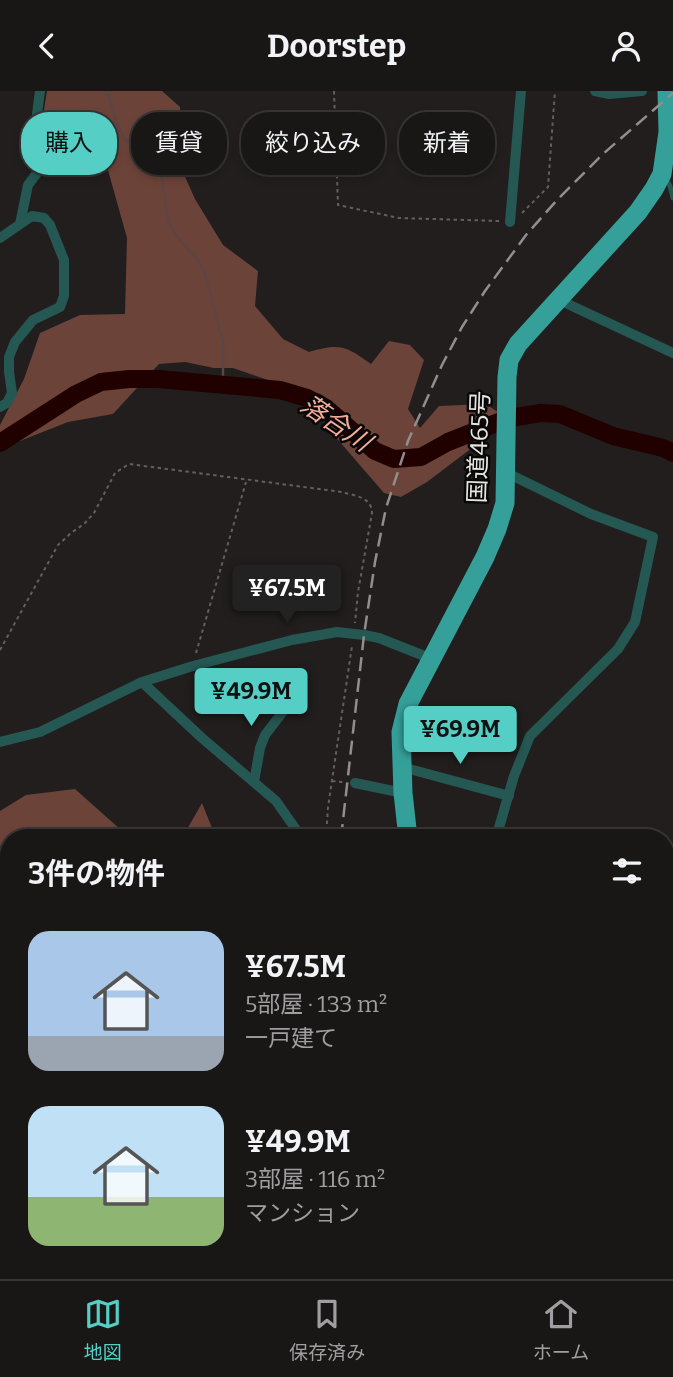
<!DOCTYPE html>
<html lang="ja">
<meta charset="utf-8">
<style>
:root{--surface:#191616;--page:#221f1f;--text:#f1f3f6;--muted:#9f9fa1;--line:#373535;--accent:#55cec5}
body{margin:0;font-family:Bitter,"Noto Sans JP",serif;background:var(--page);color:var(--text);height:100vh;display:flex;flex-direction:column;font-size:26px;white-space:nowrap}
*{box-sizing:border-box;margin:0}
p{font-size:23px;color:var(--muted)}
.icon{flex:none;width:38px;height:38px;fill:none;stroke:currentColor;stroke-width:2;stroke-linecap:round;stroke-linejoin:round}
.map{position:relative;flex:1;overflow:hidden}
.panel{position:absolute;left:0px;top:738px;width:674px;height:450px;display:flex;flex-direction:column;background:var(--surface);border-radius:28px 28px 0 0;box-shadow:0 4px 10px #0003,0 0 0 2px var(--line)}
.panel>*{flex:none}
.banner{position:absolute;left:21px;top:21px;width:632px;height:63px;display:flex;gap:14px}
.price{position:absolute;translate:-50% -60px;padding:0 16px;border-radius:7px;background:var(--accent);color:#111;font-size:23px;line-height:46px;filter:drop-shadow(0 2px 4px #0008)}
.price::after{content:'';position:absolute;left:50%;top:42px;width:21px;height:16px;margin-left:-10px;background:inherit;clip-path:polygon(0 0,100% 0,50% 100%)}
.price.selected{background:#222;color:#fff}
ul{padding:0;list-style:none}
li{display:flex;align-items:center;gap:21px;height:175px;padding:0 28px}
li span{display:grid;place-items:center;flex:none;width:196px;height:140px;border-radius:21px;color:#555}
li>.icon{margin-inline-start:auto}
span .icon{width:84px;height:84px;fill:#fffc;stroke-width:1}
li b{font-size:30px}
h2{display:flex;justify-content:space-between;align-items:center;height:84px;padding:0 28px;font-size:30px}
.chip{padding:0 24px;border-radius:28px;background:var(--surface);box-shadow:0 4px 10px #0003,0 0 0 2px var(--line);font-size:24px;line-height:63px}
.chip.selected{background:var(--accent);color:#111}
header{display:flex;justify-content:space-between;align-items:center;height:91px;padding:0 28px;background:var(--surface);font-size:32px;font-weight:700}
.tabs{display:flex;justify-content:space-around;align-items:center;height:98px;border-top:2px solid var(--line);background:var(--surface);font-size:19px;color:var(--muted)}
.tabs a{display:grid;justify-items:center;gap:4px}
.tabs .selected{color:var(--accent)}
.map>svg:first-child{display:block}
</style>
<header><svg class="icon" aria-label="back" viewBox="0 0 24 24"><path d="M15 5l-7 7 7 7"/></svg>Doorstep<svg class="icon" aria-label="person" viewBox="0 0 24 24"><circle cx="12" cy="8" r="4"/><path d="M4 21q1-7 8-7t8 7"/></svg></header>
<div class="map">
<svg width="673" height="1188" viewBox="0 0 673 1188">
<rect width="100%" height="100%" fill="#211e1d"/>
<path fill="#6c4339" d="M47,0H162L180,16L182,79L195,108L223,154L258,180L255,215L283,248L309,261C340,252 346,255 371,273L389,250L410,254L424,269L408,318L420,337L439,315L486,313L499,322L481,350L427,391L401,406L384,402L333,343L321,303L288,296L233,277H214L185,271L159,273L113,323L68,331L20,350H0V334L24,288L40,242L80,224L125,223L127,147L106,72L102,39L43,25Z
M75,698L130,747H9V1180H119L116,1188H0V720L26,704Z
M202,712L216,747H176L186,740Z"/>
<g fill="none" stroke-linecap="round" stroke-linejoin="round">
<path stroke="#5c4544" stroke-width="2.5" d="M107,0C113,18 117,40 130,54C138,63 153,69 158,79C167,95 163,115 169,131C176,151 195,161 204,179L223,251V294"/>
<path stroke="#200100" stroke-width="18" d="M0,352L76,303L101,291L129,288H158L280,299L307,307L326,317L375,360L394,368L421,366L448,351L509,327L541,322L560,323L613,345L663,357L673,362"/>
<path stroke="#625f5e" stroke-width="2" stroke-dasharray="3.5 3.5" stroke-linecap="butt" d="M334,0L338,114L399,127L499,130
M522,122L548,96L555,0
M0,559L58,454L71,442L84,433L94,422L115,382L129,373L342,401C355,405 372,406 372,422L358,501L355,532
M196,562L246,391
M332,690L343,691
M326,747L328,716L352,555
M146,1188L152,1180"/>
<path stroke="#255753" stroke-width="5" d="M666,88L670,95L673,107"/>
<path stroke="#255753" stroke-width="10" d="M595,0L609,3L642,0
M510,131L521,0
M20,133L28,94L43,74L45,60L37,23L40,0
M0,147L32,125L44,127L50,134L64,169V205L60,216L33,229L15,251L9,266V281L12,302L7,312L0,316
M557,208L673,262
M142,591L202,647L276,710L302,747
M0,651L40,641L142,591L193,575L292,549L337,541L364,544L379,547L432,568
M402,676L509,705
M254,691L260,657L265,644L285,618L293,599
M355,692L403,702
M496,747L514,685L530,645L618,558L635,531L653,446L591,423L507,382
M665,988L673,993
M438,1180L478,1188
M284,1181V1180"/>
<path stroke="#35a099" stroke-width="19" d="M408,747L403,702L401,641L408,613L485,466L497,438L505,412L507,286L509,269L518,253L638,121L654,98L662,83L668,41L667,0
M346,1188L349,1180"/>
<path stroke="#918f8e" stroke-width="2.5" stroke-dasharray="14 7" stroke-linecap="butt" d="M341,747L364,544L375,471L386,417L408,350L442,274L462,236L485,200L526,144L558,108L603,63L673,2
M292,1188L293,1180"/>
</g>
<g text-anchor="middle" stroke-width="5" stroke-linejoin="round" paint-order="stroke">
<g font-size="24" fill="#e7e5e4" stroke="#090808">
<text transform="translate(479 356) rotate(-88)" y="8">国道465号</text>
</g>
<g font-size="26" font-style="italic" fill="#f4ab99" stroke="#090808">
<text transform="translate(336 332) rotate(34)" y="9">落合川</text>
</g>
</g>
</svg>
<b class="price selected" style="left:287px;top:534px">¥67.5M</b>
<b class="price" style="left:251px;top:637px">¥49.9M</b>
<b class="price" style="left:460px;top:675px">¥69.9M</b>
<div class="banner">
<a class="chip selected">購入</a>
<a class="chip">賃貸</a>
<a class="chip">絞り込み</a>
<a class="chip">新着</a>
</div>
<section class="panel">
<h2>3件の物件<svg class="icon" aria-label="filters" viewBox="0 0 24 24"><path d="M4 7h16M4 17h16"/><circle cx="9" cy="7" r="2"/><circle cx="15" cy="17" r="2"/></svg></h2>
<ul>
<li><span style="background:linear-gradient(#a9c7e8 75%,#9aa5b1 0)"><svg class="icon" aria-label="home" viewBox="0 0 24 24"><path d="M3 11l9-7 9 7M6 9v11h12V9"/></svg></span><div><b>¥67.5M</b><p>5部屋 · 133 m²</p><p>一戸建て</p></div></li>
<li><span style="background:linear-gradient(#bfe0f5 65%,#8fb573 0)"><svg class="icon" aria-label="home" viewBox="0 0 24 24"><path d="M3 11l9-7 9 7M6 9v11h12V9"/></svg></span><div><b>¥49.9M</b><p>3部屋 · 116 m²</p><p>マンション</p></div></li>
</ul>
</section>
</div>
<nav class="tabs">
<a class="selected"><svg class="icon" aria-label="map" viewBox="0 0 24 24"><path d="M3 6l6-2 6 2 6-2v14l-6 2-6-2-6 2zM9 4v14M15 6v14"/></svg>地図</a>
<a><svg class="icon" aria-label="saved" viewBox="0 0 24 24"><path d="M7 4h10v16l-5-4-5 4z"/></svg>保存済み</a>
<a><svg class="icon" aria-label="home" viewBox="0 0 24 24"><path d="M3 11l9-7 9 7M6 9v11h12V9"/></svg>ホーム</a>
</nav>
